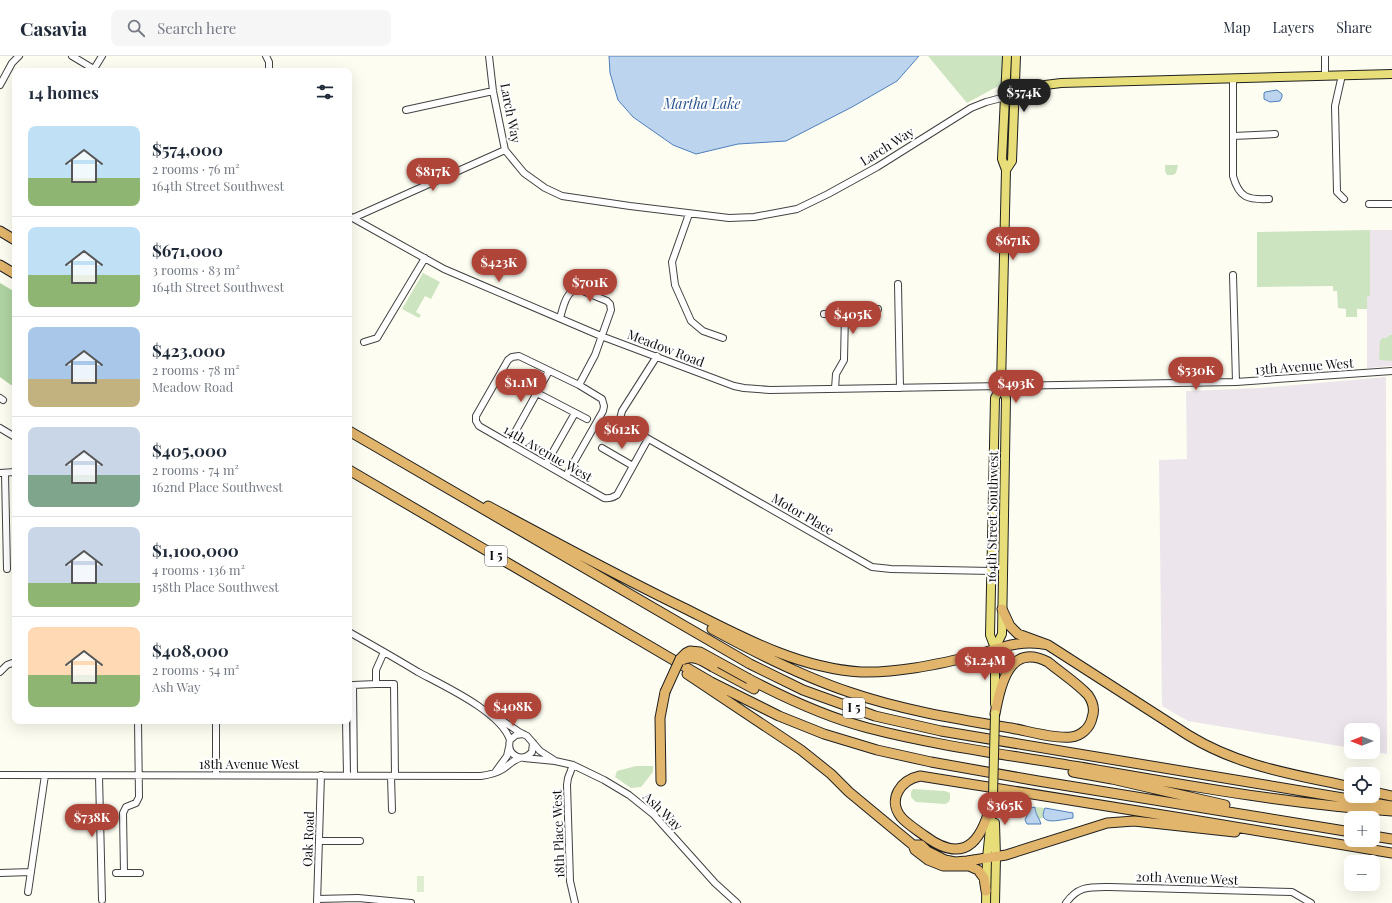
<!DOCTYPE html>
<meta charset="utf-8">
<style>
:root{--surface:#fff;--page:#f6f6f7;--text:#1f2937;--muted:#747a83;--line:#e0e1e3;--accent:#ae4538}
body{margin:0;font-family:"Playfair Display",serif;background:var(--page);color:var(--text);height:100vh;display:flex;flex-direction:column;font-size:15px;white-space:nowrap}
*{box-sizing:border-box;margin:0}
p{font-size:13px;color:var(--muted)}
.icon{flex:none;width:22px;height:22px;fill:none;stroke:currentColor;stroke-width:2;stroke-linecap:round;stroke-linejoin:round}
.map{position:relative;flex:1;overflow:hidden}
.drawer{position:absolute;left:12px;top:12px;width:340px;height:656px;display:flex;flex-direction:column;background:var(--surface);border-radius:8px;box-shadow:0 4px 16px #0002}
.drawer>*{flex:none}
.needle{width:26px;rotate:270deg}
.controls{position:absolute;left:1344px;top:667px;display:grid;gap:8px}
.controls a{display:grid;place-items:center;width:36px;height:36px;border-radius:8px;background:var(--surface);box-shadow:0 4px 16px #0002;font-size:20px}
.price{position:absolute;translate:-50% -34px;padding:0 9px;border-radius:14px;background:var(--accent);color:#fff;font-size:13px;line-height:26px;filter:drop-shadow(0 1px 2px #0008)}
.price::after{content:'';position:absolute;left:50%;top:24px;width:12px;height:9px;margin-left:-6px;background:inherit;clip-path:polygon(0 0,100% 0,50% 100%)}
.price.on{background:#222;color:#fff}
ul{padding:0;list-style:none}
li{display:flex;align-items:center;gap:12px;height:100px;padding:0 16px}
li+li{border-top:1px solid var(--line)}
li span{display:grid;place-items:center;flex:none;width:112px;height:80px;border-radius:8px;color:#555}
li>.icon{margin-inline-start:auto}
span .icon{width:48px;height:48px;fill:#fffc;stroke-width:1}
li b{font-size:17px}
h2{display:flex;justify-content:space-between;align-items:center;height:48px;padding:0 16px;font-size:17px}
header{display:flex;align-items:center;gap:24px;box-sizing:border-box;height:56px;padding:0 20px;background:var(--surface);border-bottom:1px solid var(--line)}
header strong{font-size:19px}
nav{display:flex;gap:22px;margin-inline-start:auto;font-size:14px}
.search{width:280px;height:36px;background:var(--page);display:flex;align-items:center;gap:10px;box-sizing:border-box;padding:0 14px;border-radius:8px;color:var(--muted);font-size:15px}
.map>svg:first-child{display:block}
</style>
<header>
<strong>Casavia</strong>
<div class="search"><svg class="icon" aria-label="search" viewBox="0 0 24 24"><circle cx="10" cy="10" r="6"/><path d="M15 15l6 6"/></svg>Search here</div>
<nav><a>Map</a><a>Layers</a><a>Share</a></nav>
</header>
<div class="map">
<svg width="1392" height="847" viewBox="0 0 1392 847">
<rect width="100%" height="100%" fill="#fdfdf2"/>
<path fill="#ece5ec" d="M1370,174H1392V310L1367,312V240H1370Z
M1386,321L1387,698L1373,696V674H1351V692L1188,665L1162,650L1159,404L1187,403L1186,335L1260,332Z"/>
<path fill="#cde4c0" d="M928,0H1002V28L967,47Z
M1165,109H1178L1176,117L1173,119H1167L1165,115Z
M1370,174V240L1367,241V253H1357V261H1346V253L1338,252L1337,235H1333V230L1257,231V176Z
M423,217L440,226L431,243L425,240L416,256L421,259L419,262L402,253Z
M1390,279H1392V305L1379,304L1380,285L1382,282H1386Z
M636,710H653V716L641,731L631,732L615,721L617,715Z
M913,733L945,735L950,737C950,743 951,746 945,748L916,746L911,741V736Z
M1035,751L1045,752L1043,756L1044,762H1042L1039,763L1036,760Z"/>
<path fill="#afd3a1" d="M0,227L15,236V329H11L0,321Z"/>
<path fill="#deedd0" d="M417,820H424V836H417Z"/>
<path fill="#bdd4ef" stroke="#4d7fbc" d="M609,0H919L897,25L852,51L786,85L738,88L696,98L673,89L633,61L618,44L610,17Z
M1277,34L1282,38V41L1280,45L1270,46L1264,43V37L1265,36Z
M1035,751C1035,758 1039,761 1041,768H1027L1025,764L1030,752Z
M1045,752L1073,757V762C1063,763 1036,772 1045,752Z"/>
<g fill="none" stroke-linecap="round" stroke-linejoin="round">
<defs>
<path id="minor" d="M72,0L97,15
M266,0L269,6V15
M489,0L493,35L505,94L524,117L545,132L562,140L630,150L729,162L754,161L797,153L828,138L877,111L971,52L986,46L1005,41
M1325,0V19
M94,13L102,0
M1342,19L1335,50L1337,136L1344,143
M1233,23V120C1239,142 1248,144 1269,143
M0,29L12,7L19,0
M406,54L493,35
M1233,80L1275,78
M1369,148H1392
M689,158L672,206L675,229L691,265L703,275L723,282
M349,160L444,213L601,280L734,330L744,332L770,334L1236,326L1392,315
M353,162L505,94
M1233,219L1236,326
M898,228L900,332
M845,257L858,254L878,253
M824,258L845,257L844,304L836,318L835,333
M560,262C563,252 566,234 578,233L607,245L610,248L611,254L595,299L579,329
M364,286L377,282L425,202
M657,300L622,355L620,363L626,370L872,511L891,513L992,515
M537,337L587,363
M0,342L3,344
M0,372L15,381
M509,387L549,315
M602,392L633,410
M546,408L575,357
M0,417L15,416
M5,417L7,513
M566,420L603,355L604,350L602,343L579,329L519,300L512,301L508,304L476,360V365L479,370L604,442C609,443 612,442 617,439L648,383
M349,576C372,589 395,602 418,616C444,630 501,656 510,684
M0,616L7,609L15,606
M376,628H394L395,720
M490,656L519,676L527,680L540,695L554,704
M216,665V718
M346,665L347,719
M523,678L516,679L510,684C506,698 521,708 532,696L533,687
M524,702L555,705L573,709L604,724L629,739L654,759L715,827L737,847
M573,709L568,722L567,729L570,825L575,847
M496,715L507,700L509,691
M0,719L481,720C488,719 497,717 503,713C509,709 513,704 520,702
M354,719L353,629L376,628V614L384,596
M99,720L102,844
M391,720L392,754
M320,785H360
M0,817L31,816
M116,817H140
M124,817L123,757L126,751L136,747L139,741L138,665
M28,836L45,719
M317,843L358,842L411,847
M317,847L321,719
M1066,847C1078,830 1089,831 1109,831L1292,836L1311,847"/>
<path id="major" d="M1005,41L1045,29L1061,27L1392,18
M1006,114L1012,105L1016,0
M995,592L1002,578L1006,342L1001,330
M995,648V592L990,579L995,342L1001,330L1006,114L1002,103L1007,0
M995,767L996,801L995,847
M986,847L987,802L992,753"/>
<path id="highway" d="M0,175L15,184
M0,209L15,218
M349,375L750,608L803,634L875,660L941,675L1392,750
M349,414L711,626L779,660L824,678L877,694L931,706L1038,725L1351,776
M488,450C553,485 618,520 684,552C740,580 797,612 861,616C897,617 934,609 969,601C996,594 1019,582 1048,589
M1002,553L1010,570L1018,578L1048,589L1188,679C1240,711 1293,718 1351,731
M712,573C756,597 801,620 849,636C901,654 957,663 1011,672C1028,675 1054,683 1071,681C1081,680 1090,672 1092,662C1095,654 1093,646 1088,639C1077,627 1060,616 1048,606C1009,586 1000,630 995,658
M713,611L754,633
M687,618L801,694L831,718L849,736L913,789L915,794L928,804L943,810H969L978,814L984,822L986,835
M749,623C787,643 826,661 868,672C937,690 1010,699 1080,711C1184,729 1287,748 1392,755
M1073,716L1112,723L1225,749
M661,725L660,662L665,636
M1373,736L1392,740
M993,740C984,780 968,812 925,780C917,774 907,768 901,761C887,743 901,724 920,720L1175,761L1392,797
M1373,780L1392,783
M913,789H921L927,795L945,804L955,806L967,805L1006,799L1107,767L1134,765L1235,776"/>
</defs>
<use href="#minor" stroke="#424242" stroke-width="8"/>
<use href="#major" stroke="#202020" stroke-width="10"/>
<use href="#highway" stroke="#202020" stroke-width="11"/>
<use href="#minor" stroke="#fff" stroke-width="6"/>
<use href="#major" stroke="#e7de79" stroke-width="8"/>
<use href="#highway" stroke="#e2b56c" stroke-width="9"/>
<defs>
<path id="major-bridge" d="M993,740L995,658"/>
<path id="highway-bridge" d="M682,604C693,598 703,605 713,611
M665,636L680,603L686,597L690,595L700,596L749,623"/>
</defs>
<use href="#major-bridge" stroke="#202020" stroke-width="10" stroke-linecap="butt"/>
<use href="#highway-bridge" stroke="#202020" stroke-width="11" stroke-linecap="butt"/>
<use href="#major-bridge" stroke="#e7de79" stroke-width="8"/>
<use href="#highway-bridge" stroke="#e2b56c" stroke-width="9"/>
</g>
<g text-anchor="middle" stroke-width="4" stroke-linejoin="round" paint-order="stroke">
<g fill="#fff" stroke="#575757" stroke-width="1">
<rect x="485" y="490" width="22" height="20" rx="3"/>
<rect x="843" y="642" width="22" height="20" rx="3"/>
</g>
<g font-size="12" font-weight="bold" fill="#0f0f0f">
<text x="496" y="504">I 5</text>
<text x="854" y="656">I 5</text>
</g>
<g font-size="13" fill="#0f0f0f" stroke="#fff">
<text transform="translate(511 57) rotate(79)" y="5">Larch Way</text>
<text transform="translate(887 90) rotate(-32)" y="5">Larch Way</text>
<text transform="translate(666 292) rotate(21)" y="5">Meadow Road</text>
<text transform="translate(1304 310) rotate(-4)" y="5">13th Avenue West</text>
<text transform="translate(548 397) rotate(30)" y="5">14th Avenue West</text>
<text transform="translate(803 458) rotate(30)" y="5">Motor Place</text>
<text transform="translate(992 461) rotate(-89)" y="5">164th Street Southwest</text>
<text x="249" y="713">18th Avenue West</text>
<text transform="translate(663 755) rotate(44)" y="5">Ash Way</text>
<text transform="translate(558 778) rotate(-92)" y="5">18th Place West</text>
<text transform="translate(308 783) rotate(-88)" y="5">Oak Road</text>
<text transform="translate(1187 822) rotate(2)" y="5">20th Avenue West</text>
</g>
<g font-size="14" font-style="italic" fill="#275291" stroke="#fff">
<text x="702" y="53">Martha Lake</text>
</g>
</g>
</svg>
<div class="controls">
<a><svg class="needle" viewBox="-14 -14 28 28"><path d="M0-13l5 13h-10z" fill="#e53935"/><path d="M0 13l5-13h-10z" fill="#747a83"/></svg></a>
<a><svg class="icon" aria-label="locate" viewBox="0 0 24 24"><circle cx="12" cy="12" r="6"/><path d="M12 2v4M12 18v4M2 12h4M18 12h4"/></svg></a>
<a>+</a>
<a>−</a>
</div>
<b class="price on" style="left:1024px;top:57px">$574K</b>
<b class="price" style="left:433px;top:136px">$817K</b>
<b class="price" style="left:1013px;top:205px">$671K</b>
<b class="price" style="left:499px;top:227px">$423K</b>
<b class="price" style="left:590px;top:247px">$701K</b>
<b class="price" style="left:853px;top:279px">$405K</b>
<b class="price" style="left:1196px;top:335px">$530K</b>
<b class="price" style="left:521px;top:347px">$1.1M</b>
<b class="price" style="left:1016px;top:348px">$493K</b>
<b class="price" style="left:622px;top:394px">$612K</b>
<b class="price" style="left:985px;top:625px">$1.24M</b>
<b class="price" style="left:513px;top:671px">$408K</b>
<b class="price" style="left:1005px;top:770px">$365K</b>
<b class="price" style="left:92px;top:782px">$738K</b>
<section class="drawer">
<h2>14 homes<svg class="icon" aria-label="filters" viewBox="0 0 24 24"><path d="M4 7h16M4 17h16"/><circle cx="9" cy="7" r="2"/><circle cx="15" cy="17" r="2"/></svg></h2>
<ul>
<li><span style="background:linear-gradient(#bfe0f5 65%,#8fb573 0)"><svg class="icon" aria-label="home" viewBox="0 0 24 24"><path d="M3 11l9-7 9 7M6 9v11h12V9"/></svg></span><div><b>$574,000</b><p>2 rooms · 76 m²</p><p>164th Street Southwest</p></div></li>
<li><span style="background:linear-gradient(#bfe0f5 60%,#8fb573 0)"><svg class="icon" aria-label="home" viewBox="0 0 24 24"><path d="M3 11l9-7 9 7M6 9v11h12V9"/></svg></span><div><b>$671,000</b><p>3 rooms · 83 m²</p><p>164th Street Southwest</p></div></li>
<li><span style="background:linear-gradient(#a9c7e8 65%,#c2b280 0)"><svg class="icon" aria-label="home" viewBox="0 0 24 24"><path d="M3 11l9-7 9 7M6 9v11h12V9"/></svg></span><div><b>$423,000</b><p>2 rooms · 78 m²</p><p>Meadow Road</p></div></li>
<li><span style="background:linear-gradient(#c9d6e8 60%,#7fa58c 0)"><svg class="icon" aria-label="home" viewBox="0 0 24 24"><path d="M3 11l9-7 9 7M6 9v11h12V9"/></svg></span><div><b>$405,000</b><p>2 rooms · 74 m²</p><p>162nd Place Southwest</p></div></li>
<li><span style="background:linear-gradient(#c9d6e8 70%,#8fb573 0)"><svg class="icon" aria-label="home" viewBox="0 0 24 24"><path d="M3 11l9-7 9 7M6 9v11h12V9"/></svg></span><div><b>$1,100,000</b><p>4 rooms · 136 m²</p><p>158th Place Southwest</p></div></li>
<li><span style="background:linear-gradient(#ffd9b3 60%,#8fb573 0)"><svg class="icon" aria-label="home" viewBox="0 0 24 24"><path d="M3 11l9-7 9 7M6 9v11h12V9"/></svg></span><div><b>$408,000</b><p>2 rooms · 54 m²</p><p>Ash Way</p></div></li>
</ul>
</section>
</div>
